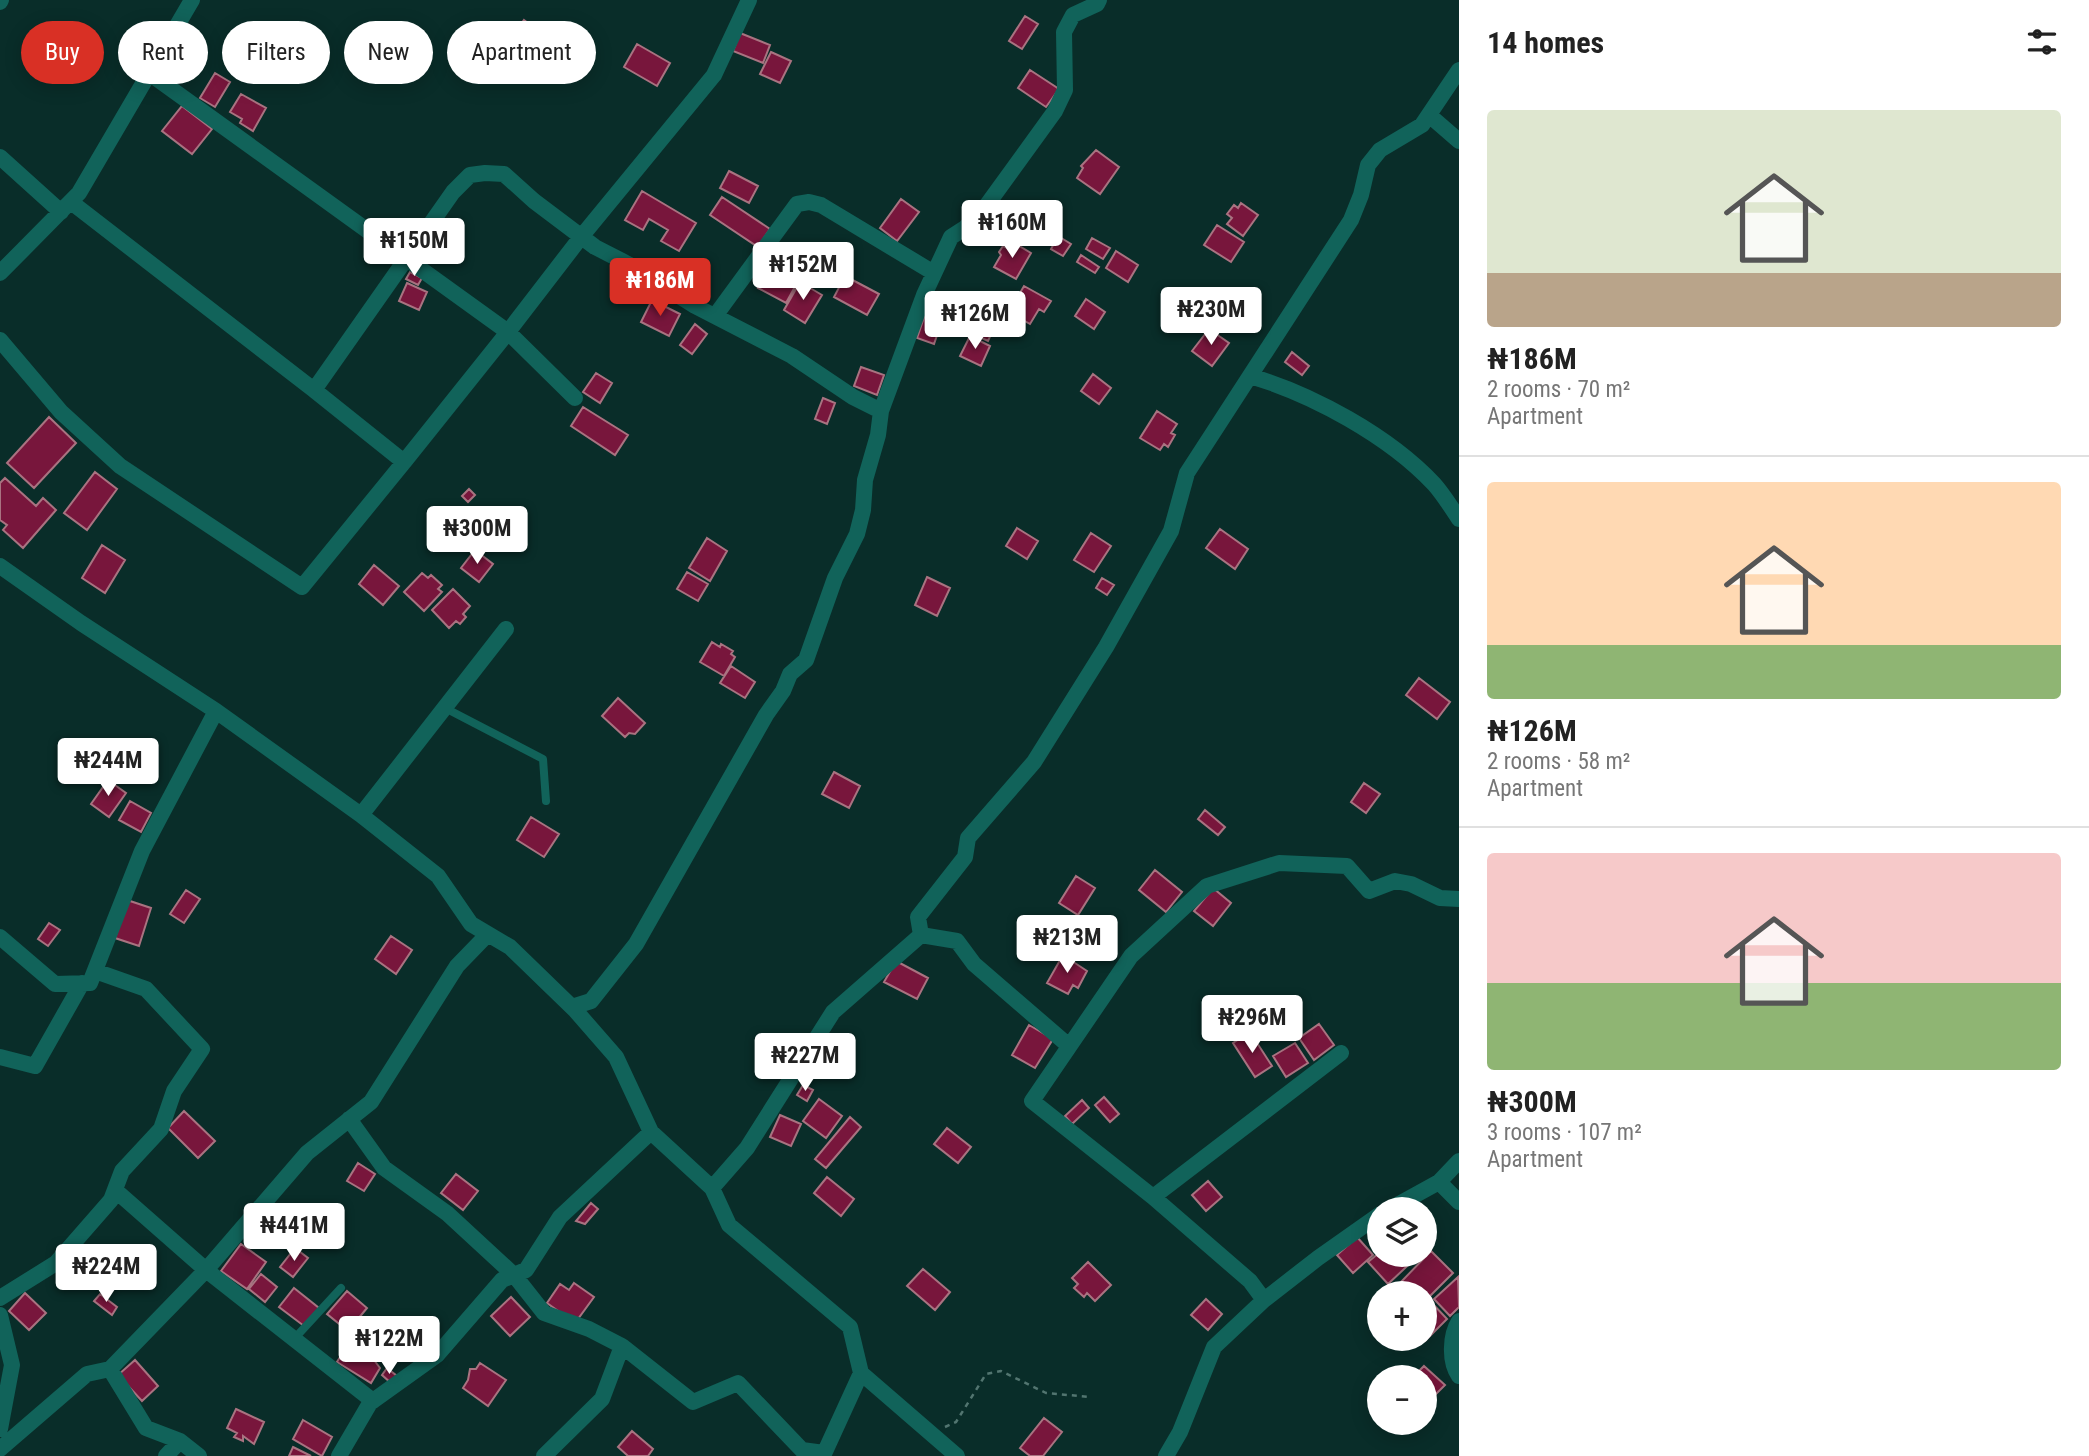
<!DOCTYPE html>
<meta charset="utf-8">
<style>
:root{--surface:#fff;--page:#f6f6f6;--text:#222;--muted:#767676;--line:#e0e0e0;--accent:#d93025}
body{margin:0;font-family:"Roboto Condensed",sans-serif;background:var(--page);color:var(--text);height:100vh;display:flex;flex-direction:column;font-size:26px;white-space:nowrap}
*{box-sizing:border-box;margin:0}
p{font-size:23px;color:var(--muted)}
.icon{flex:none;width:38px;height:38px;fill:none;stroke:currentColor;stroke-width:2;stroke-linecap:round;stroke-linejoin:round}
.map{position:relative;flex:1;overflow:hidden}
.sheet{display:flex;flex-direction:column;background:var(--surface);width:630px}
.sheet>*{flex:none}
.guide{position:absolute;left:21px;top:21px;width:665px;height:63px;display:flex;gap:14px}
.controls{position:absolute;left:1367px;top:1197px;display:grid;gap:14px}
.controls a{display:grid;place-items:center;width:70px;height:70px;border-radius:50%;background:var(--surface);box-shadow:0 4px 18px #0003;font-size:35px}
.price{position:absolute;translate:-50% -60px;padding:0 16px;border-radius:7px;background:#fff;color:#222;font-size:23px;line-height:46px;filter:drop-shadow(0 2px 4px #0008)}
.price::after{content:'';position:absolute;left:50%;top:42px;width:21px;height:16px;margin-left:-10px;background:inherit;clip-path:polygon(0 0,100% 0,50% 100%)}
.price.current{background:var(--accent);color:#fff}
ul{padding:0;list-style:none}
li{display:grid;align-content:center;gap:14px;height:371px;padding:0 28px}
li+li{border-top:2px solid var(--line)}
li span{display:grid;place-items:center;height:217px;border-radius:7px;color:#555}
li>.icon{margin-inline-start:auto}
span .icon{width:126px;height:126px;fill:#fffc;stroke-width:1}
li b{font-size:30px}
h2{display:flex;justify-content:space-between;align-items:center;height:84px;padding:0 28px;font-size:30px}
.pill{padding:0 24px;border-radius:32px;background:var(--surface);box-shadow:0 4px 18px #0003;font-size:24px;line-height:63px}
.pill.current{background:var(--accent);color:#fff}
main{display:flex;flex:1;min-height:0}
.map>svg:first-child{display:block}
</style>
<main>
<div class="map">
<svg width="1459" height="1456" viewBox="0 0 1459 1456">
<rect width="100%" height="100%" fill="#092d29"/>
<path fill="#78163c" stroke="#a97381" stroke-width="2" d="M1025,16L1038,24L1022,49L1009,41Z
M524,20L545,36L528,57L508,42Z
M740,33L770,45L763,63L733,51Z
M637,44L670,63L657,86L624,67Z
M771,52L791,61L780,83L760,74Z
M1030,70L1059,89L1046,107L1018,88Z
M215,73L230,82L215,107L200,98Z
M241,94L266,108L253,131L240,123L242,119L230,112Z
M182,106L212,129L192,154L162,131Z
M1096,150L1119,167L1100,194L1077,178L1083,168L1081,166Z
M729,171L758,186L749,203L720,188Z
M642,191L696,223L679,251L661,241L668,230L649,219L643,230L625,220Z
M722,197L770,229L758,247L710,215Z
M901,199L919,212L897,241L880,228Z
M1241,203L1258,215L1243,236L1227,224L1232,218L1227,214L1234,205L1238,208Z
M1217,225L1244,242L1231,262L1204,245Z
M1058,236L1071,244L1063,256L1051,249Z
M1092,238L1110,248L1103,259L1086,249Z
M1011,241L1031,253L1016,279L994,267L1001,255L999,252L1003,246L1007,248Z
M775,242L793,251L796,245L810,252L797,278L765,262Z
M1116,251L1138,265L1128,282L1106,268Z
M1081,255L1099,267L1095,273L1077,262Z
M769,268L797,283L786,303L758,288Z
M410,272L422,278L418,285L406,279Z
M845,276L879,294L867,315L834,297Z
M800,282L822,295L805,323L784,310Z
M407,283L427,292L419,310L399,301Z
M1024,286L1051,301L1044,312L1039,309L1030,324L1009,312Z
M1086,299L1105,312L1094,329L1075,316Z
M652,300L680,314L669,336L641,322Z
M979,305L1000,315L988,341L964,330L966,325L961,323L968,308L976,312Z
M926,312L943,318L934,344L917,338Z
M695,324L707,334L692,354L680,345Z
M1209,329L1229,343L1212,366L1192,351Z
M970,336L990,346L981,366L960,356Z
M1292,352L1309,366L1302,375L1285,362Z
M861,367L884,375L877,395L854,386Z
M596,373L612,383L600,403L583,392Z
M1093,374L1111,388L1099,404L1081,391Z
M823,398L835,403L827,424L815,419Z
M583,407L628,435L615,455L571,426Z
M1157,411L1177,424L1171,433L1175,435L1168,447L1164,444L1160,450L1140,438Z
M49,417L76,443L34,488L7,463Z
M95,472L117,489L87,530L64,513Z
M5,478L36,506L43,498L56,510L23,548L3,530L7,525L0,520V483Z
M469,489L475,495L468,502L462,496Z
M1017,528L1038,541L1027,559L1006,546Z
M1220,529L1248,549L1235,569L1206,548Z
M1091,533L1111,546L1094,572L1074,560Z
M707,538L727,551L710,581L689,568Z
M102,545L125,560L105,593L82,578Z
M475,550L493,564L479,582L461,568Z
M374,565L399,586L383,605L359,584Z
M687,572L708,584L698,601L677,589Z
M422,573L428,578L431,575L442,585L438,589L442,592L424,611L404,592Z
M927,577L950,588L937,616L915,605Z
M1102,578L1114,585L1107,595L1096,588Z
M453,589L470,606L463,614L466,617L460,624L456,621L449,628L432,610Z
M712,642L720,647L721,644L733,651L731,654L735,657L724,676L700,662Z
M731,666L755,682L745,698L720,683Z
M1419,678L1450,702L1437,719L1406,695Z
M618,698L645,723L635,734L629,733L625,737L602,716Z
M834,772L860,786L849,808L822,794Z
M108,780L126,793L109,817L91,804Z
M1364,783L1380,794L1366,813L1351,802Z
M130,801L151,813L141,832L119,820Z
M1205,810L1225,827L1218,835L1198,819Z
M531,817L559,834L544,857L517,840Z
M1155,870L1182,892L1166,912L1139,890Z
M1076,876L1095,888L1078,915L1059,903Z
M1213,888L1231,903L1213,926L1194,911Z
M186,890L200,899L184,923L170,914Z
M127,900L151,908L139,946L115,938Z
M49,923L60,930L48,946L38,939Z
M391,936L412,950L396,974L375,959Z
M1063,955L1087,971L1078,988L1073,985L1068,994L1047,983Z
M896,961L928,978L917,999L884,982Z
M1319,1024L1334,1045L1314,1060L1299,1038Z
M1029,1025L1053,1039L1035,1068L1012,1055Z
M1250,1032L1272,1066L1255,1077L1233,1043Z
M1295,1043L1308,1063L1286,1077L1273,1056Z
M803,1085L813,1090L807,1101L797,1095Z
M1104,1097L1119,1114L1110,1122L1095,1105Z
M819,1099L842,1116L826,1138L803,1121Z
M1082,1100L1089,1108L1072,1124L1065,1116Z
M184,1111L215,1141L198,1158L168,1128Z
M780,1115L801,1124L791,1146L770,1137Z
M850,1117L861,1127L826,1168L815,1159Z
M947,1128L971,1147L958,1163L934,1144Z
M358,1163L375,1174L364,1191L347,1181Z
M456,1174L478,1191L463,1210L441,1193Z
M827,1177L854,1199L841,1216L814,1193Z
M1208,1181L1222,1197L1206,1211L1192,1195Z
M591,1203L598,1209L585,1224L576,1221Z
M1357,1237L1373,1255L1353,1273L1337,1255Z
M241,1244L266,1262L247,1289L221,1271Z
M295,1248L308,1258L293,1277L280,1267Z
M1431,1251L1453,1273L1424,1302V1293H1408L1399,1284Z
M1379,1253V1255H1419L1388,1284L1368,1262Z
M1088,1262L1111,1285L1095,1301L1087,1293L1084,1297L1074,1288L1078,1284L1072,1278Z
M923,1269L950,1292L935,1310L907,1286Z
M261,1274L277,1287L265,1302L249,1289Z
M1458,1277L1459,1307L1450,1316L1434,1299Z
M574,1283L594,1297L575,1323L547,1303L560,1284L569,1290Z
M294,1288L319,1308L304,1326L279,1307Z
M347,1291L367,1308L348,1331L327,1314Z
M25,1293L46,1313L29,1330L9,1311Z
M100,1294L117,1307L112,1315L94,1301Z
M511,1297L530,1317L510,1336L491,1316Z
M1206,1299L1222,1314L1208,1330L1191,1315Z
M1431,1302L1447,1319L1425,1341L1422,1339H1424V1308Z
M350,1341L368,1352L380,1368L371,1383L337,1362Z
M135,1360L158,1386L142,1401L118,1375Z
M480,1363L506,1380L488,1406L463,1388L468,1380L470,1369H476Z
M1424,1366L1445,1385L1426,1404L1424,1377H1413Z
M387,1368L397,1376L391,1383L382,1375Z
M236,1409L264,1422L254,1444L243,1436V1441L234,1437L237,1433L227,1428Z
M1044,1418L1062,1432L1043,1456H1030L1020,1448Z
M303,1420L332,1437L322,1456L293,1439Z
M632,1431L653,1449L648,1456H628L618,1447Z
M293,1447L311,1456H289Z"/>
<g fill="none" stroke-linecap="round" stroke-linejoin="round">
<path stroke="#527570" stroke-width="2.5" stroke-dasharray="5 5" stroke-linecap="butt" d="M945,1427L956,1422L986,1374L1001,1371L1046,1393L1090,1397"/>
<path stroke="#11635a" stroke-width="8" d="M445,708L543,759L546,801
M294,1339L341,1288"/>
<path stroke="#11635a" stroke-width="16" d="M0,2L1,0
M149,73L508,332L581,237L714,75L749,0
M1429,115L1459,141
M0,157L61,212
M71,202L314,390
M0,273L79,193L192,0
M715,316L797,204L809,202L821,205L934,273
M0,340L61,412L120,466L302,587L404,462L314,390L453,192L470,175L485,173L504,174L534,201L595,247L628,264L695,306L792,356L853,397L881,411
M1250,376C1312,394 1389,436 1434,484C1443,494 1451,507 1459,519
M404,462L508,332L575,398
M0,566L81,623L216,711L361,815L438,876L471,924L510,947L575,1010L616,1057L651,1132L712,1188L729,1225L850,1327L861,1373L957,1456
M361,815L506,629
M921,935L957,941L974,964L1069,1046
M0,937L55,984L90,983L142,851L216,711
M572,1007L591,1001L636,944L766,715L783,691L790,674L806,660L835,578L857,534L863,510L865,480L878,435L881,411L924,295L951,237L965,228L984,209L1055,111L1065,90L1064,32L1073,15L1097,4L1099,0
M0,1057L35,1066L82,983
M349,1119L384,1168L448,1214L514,1275L544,1313L589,1329L622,1346L693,1402L738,1383L802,1450L824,1453
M1439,1182L1459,1202
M712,1188L747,1148L833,1012L921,935L918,917L965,857L968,838L1034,762L1106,647L1171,531L1187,473L1351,220L1361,195L1368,165L1380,150L1422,125L1459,70
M115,1190L206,1270L373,1401
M1153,1197L1341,1053
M1390,1209L1439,1182L1459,1161
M0,1298L56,1263L111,1200L122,1171L161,1129L174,1091L202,1049L146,989L95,971
M1264,1300L1250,1281L1153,1197L1032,1101L1131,956L1207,886L1279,863L1347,866L1369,891L1395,881L1411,884L1440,898L1459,899
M0,1315L12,1365L0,1429
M1459,1321C1450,1335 1449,1362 1459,1376
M110,1369L146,1428L180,1441L199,1456
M0,1449L87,1374L110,1369L206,1270L307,1153L371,1102L457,966L488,934
M166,1456L180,1441
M339,1456L370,1403L437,1355L502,1280L526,1270L560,1217L651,1132
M544,1456L602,1399L622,1346
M823,1456L861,1373
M1166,1456L1180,1432L1214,1347L1264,1300L1318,1258L1379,1215"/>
</g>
</svg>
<div class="controls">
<a><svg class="icon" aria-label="layers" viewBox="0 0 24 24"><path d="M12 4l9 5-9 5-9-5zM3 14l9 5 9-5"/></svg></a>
<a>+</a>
<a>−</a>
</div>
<b class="price" style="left:1012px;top:260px">₦160M</b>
<b class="price" style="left:414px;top:278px">₦150M</b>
<b class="price" style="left:803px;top:302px">₦152M</b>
<b class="price current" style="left:660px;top:318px">₦186M</b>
<b class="price" style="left:1211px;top:347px">₦230M</b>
<b class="price" style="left:975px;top:351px">₦126M</b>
<b class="price" style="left:477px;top:566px">₦300M</b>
<b class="price" style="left:108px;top:798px">₦244M</b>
<b class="price" style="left:1067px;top:975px">₦213M</b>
<b class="price" style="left:1252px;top:1055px">₦296M</b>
<b class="price" style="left:805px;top:1093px">₦227M</b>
<b class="price" style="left:294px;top:1263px">₦441M</b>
<b class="price" style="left:106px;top:1304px">₦224M</b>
<b class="price" style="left:389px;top:1376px">₦122M</b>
<div class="guide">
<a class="pill current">Buy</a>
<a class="pill">Rent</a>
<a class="pill">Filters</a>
<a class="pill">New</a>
<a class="pill">Apartment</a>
</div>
</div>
<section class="sheet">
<h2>14 homes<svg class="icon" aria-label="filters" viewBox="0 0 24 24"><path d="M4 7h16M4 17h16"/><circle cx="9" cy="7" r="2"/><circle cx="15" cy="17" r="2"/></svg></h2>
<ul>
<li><span style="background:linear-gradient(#dfe7d0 75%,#b9a48a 0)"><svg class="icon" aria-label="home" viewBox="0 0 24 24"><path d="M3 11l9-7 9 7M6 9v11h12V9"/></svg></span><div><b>₦186M</b><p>2 rooms · 70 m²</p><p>Apartment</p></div></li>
<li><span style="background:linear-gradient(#ffd9b3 75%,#8fb573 0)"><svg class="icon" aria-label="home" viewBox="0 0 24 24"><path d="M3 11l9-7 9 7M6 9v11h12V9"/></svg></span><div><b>₦126M</b><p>2 rooms · 58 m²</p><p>Apartment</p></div></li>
<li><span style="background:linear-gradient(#f6c9c9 60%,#8fb573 0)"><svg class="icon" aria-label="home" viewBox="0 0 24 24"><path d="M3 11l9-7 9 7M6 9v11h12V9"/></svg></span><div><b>₦300M</b><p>3 rooms · 107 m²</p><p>Apartment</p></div></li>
</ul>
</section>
</main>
